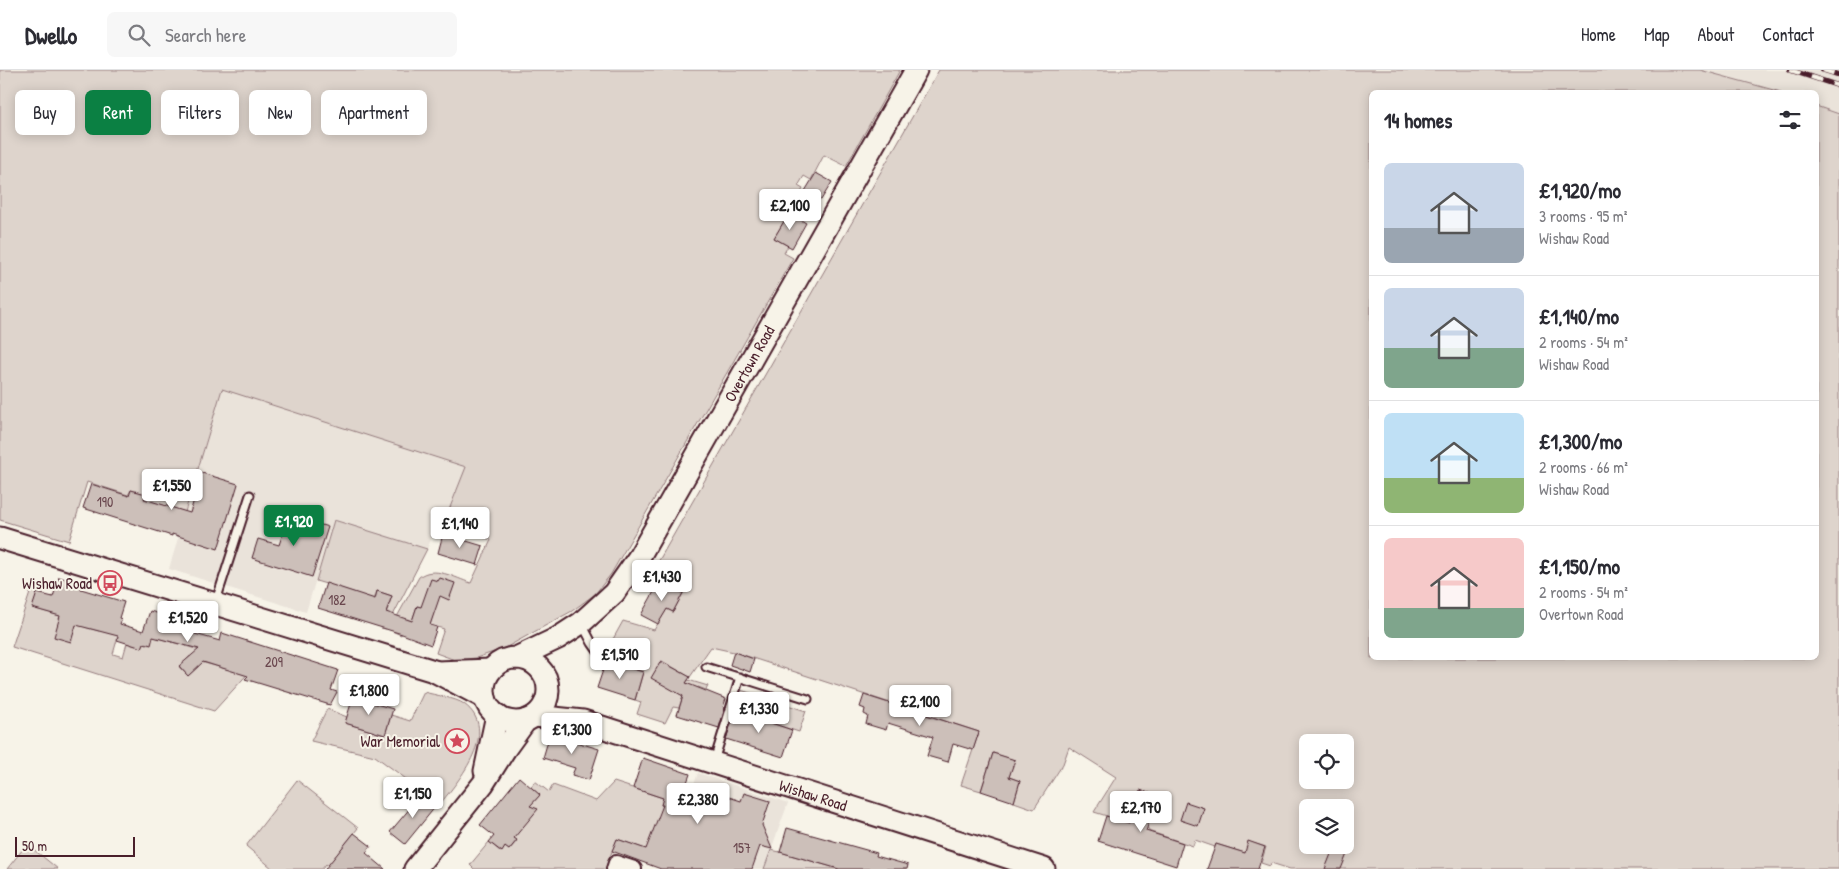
<!DOCTYPE html>
<meta charset="utf-8">
<style>
:root{--surface:#fff;--page:#f7f7f7;--text:#2b2b33;--muted:#7c7c81;--line:#e1e1e2;--accent:#0b8043}
body{margin:0;font-family:"Patrick Hand",sans-serif;background:var(--page);color:var(--text);height:100vh;display:flex;flex-direction:column;font-size:19px;white-space:nowrap}
*{box-sizing:border-box;margin:0}
p{font-size:16px;color:var(--muted)}
.icon{flex:none;width:28px;height:28px;fill:none;stroke:currentColor;stroke-width:2;stroke-linecap:round;stroke-linejoin:round}
.map{position:relative;flex:1;overflow:hidden}
.panel{position:absolute;left:1369px;top:20px;width:450px;height:570px;display:flex;flex-direction:column;background:var(--surface);border-radius:8px;box-shadow:0 2px 12px #0003}
.panel>*{flex:none}
.guide{position:absolute;left:15px;top:20px;width:475px;height:45px;display:flex;gap:10px}
.fabs{position:absolute;left:1299px;top:664px;display:grid;gap:10px}
.fabs a{display:grid;place-items:center;width:55px;height:55px;border-radius:8px;background:var(--surface);box-shadow:0 2px 12px #0003;font-size:25px}
.scale{position:absolute;left:15px;bottom:12px;width:120px;box-sizing:border-box;padding-left:5px;border:2px solid #4a1f2b;border-top:0;font-size:14px;line-height:18px;white-space:nowrap;color:#4a1f2b;-webkit-text-stroke:4px #f7f3e8;paint-order:stroke}
.price{position:absolute;translate:-50% -42px;padding:0 11px;border-radius:5px;background:#fff;color:#222;font-size:16px;line-height:32px;filter:drop-shadow(0 1px 2px #0008)}
.price::after{content:'';position:absolute;left:50%;top:30px;width:15px;height:11px;margin-left:-8px;background:inherit;clip-path:polygon(0 0,100% 0,50% 100%)}
.price.selected{background:var(--accent);color:#fff}
ul{padding:0;list-style:none}
li{display:flex;align-items:center;gap:15px;height:125px;padding:0 15px}
li+li{border-top:1px solid var(--line)}
li span{display:grid;place-items:center;flex:none;width:140px;height:100px;border-radius:8px;color:#555}
li>.icon{margin-inline-start:auto}
span .icon{width:60px;height:60px;fill:#fffc;stroke-width:1}
li b{font-size:21px}
h2{display:flex;justify-content:space-between;align-items:center;height:60px;padding:0 15px;font-size:21px}
.tag{padding:0 18px;border-radius:8px;background:var(--surface);box-shadow:0 2px 12px #0003;font-size:18px;line-height:45px}
.tag.selected{background:var(--accent);color:#fff}
header{display:flex;align-items:center;gap:30px;box-sizing:border-box;height:70px;padding:0 25px;background:var(--surface);border-bottom:1px solid var(--line)}
header strong{font-size:24px}
nav{display:flex;gap:28px;margin-inline-start:auto;font-size:18px}
.search{width:350px;height:45px;background:var(--page);display:flex;align-items:center;gap:12px;box-sizing:border-box;padding:0 18px;border-radius:8px;color:var(--muted);font-size:19px}
.map>svg:first-child{display:block}
</style>
<header>
<strong>Dwello</strong>
<div class="search"><svg class="icon" aria-label="search" viewBox="0 0 24 24"><circle cx="10" cy="10" r="6"/><path d="M15 15l6 6"/></svg>Search here</div>
<nav><a>Home</a><a>Map</a><a>About</a><a>Contact</a></nav>
</header>
<div class="map">
<svg width="1839" height="799" viewBox="0 0 1839 799">
<rect width="100%" height="100%" fill="#f7f3e8"/>
<filter id="ink" filterUnits="userSpaceOnUse"><feTurbulence type="fractalNoise" baseFrequency=".02" numOctaves="2"/><feDisplacementMap in="SourceGraphic" scale="10" xChannelSelector="R" yChannelSelector="G"/><feConvolveMatrix kernelMatrix="1 2 1 2 8 2 1 2 1" color-interpolation-filters="sRGB"/></filter>
<g filter="url(#ink)">
<path fill="#eae3da" d="M1700,0H1839V44L1816,36V22H1781Z
M222,318L467,397L447,445L436,458L427,479L334,450L306,542L169,499Z
M698,703L788,733L764,799H702L668,787Z"/>
<path fill="#ded4cc" stroke="#947a7c" fill-rule="evenodd" d="M0,0H900L846,96L824,85L811,110L804,106L798,116L803,119L774,168L788,176L784,183L793,188L611,504L595,524L572,541L505,578L476,588L455,590L436,583L444,559L430,555L434,541L417,536L412,551L407,549L401,565L392,561L398,545L419,507C434,495 455,508 471,513L491,470L441,452L447,445L466,397L222,319L185,442L144,429L145,424L131,420L128,425L87,412L69,471L0,450Z
M939,0H1700L1781,22H1371V588H1816V36L1839,44V799H1290L1271,793L1270,796L1261,793L1266,777L1249,772L1245,783L1216,774L1215,777L1195,770L1193,776L1148,761L1149,759L1094,742L1116,707L1069,677L1063,694L1034,739L1014,732L1020,711L1009,707L1014,690L993,683L981,721L961,715L979,662L734,582L711,577L690,607L662,591L652,608L680,624L688,610L708,616L706,620L698,617L695,625L684,622L679,638L673,637L665,653L637,644L641,632L635,630L643,602L602,589L623,551L654,560L667,539L673,542L685,520L653,501ZM1308,672H1345V710H1308ZM1308,738H1345V775H1308Z
M334,450L427,479L386,559L381,558L392,526L377,521L372,537H354L351,548L348,547L356,523L316,511Z
M31,520L37,523L33,538L64,547L88,546L85,557L99,561L102,550L119,563L113,584L123,587L127,573L142,578L144,572L151,566L203,581L201,592L227,599H252L214,641L12,577ZM190,586L199,596L188,606L179,597Z
M741,620L806,641L799,662L734,641Z
M424,622C434,625 456,628 464,634C501,661 459,710 440,734L375,686L311,671L327,639L347,647L345,653L385,665L391,645L410,651Z
M297,710L358,758L334,788L332,799L326,794L322,799H273L246,776Z
M535,711L549,722L553,715L596,731L614,712L663,728L661,735L671,738L668,787L617,769L605,799H474L470,795L489,772L501,782L505,777L509,780L517,771L514,768L528,738L540,725L531,717Z
M27,774L58,799H7Z
M771,780L780,782L839,799H764Z"/>
<path fill="#ccbfb9" stroke="#4a1f2b" d="M816,103L832,112L821,130L805,121Z
M789,143L806,153L792,178L774,168Z
M202,403L238,414L218,479L172,464V466L83,438L91,414L129,426L131,420L146,424L144,429L190,443Z
M289,445L328,457L312,507L252,488L258,469L279,475Z
M443,464L483,476L477,495L438,483Z
M59,507L82,514L81,519L124,532L119,548L122,549L120,554L143,561L150,541L198,555L195,564L220,571L222,563L338,600L331,620L337,622L330,635L245,609L248,606L203,592L188,606L179,596L199,579L153,567L151,575L144,573L142,578L117,570L118,566L76,555L71,572L54,567L60,546L32,538L37,523L53,527Z
M440,508L455,513L449,530L440,526L430,555L437,557L431,575L402,564L318,538L326,513L375,529L377,521L392,526L386,542L412,551L417,536L421,537L431,509L438,511Z
M660,511L683,523L673,542L667,539L658,554L641,545Z
M734,582L754,589L750,602L730,595Z
M606,591L643,602L635,630L597,618Z
M661,591L690,607L686,613L726,629L723,637L725,638L719,658L677,645L683,626L651,608Z
M864,625L979,662L973,680L953,674L948,692L927,686L933,667L888,653L886,660L866,654L868,646L864,644L865,639L860,637Z
M353,627L393,639L385,665L345,653Z
M735,641L792,660L783,687L726,669Z
M550,664L599,679L589,710L572,705L575,698L543,688Z
M993,683L1015,690L1009,707L1020,711L1014,732L981,721Z
M643,688L690,704L685,718L709,727L711,721L741,731L744,723L770,731L762,755L772,779L760,776L752,799H661L612,781L617,769L646,779L663,735H661L663,728L633,718Z
M519,707L540,725L530,736L538,739L514,768L517,770L509,780L505,777L502,782L489,772L494,766L480,755Z
M1140,720L1158,726L1146,761L1183,773L1176,796L1098,771L1106,746L1129,753Z
M422,724L436,736L405,774L390,762Z
M1186,732L1204,738L1198,756L1180,750Z
M787,758L877,783L876,786L908,795L907,799H839L780,782Z
M354,763L371,776L366,783L385,799H325Z
M1248,771L1265,777L1258,799H1207L1216,774L1245,783Z
M1333,779L1347,784L1341,799H1325Z"/>
<g fill="none" stroke-linecap="round" stroke-linejoin="round">
<defs>
<path id="service" d="M216,531L250,425
M582,554L592,573L599,583L604,585H629L641,579
M706,597L808,629
M714,691L740,607"/>
<path id="minor" d="M614,799L616,793L634,799"/>
<g id="primary">
<path d="M0,468L434,601L485,628"/>
<path id="s1" d="M516,588L558,568L581,553L614,523L639,487L916,0"/>
<circle cx="516" cy="620" r="32"/>
<path d="M437,602L491,600"/>
<path id="s2" d="M535,646L583,651L1044,799"/>
<path d="M485,701L497,645"/>
<path d="M415,799L483,714L505,679L526,650"/>
</g>
</defs>
<use href="#service" stroke="#4a1f2b" stroke-width="11"/>
<use href="#minor" stroke="#4a1f2b" stroke-width="18"/>
<use href="#primary" stroke="#4a1f2b" stroke-width="25"/>
<use href="#service" stroke="#f7f3e8" stroke-width="7"/>
<use href="#minor" stroke="#f7f3e8" stroke-width="14"/>
<use href="#primary" stroke="#f7f3e8" stroke-width="21"/>
<defs>
<path id="rail" d="M1790,0L1839,16
M1823,0L1839,5"/>
</defs>
<use href="#rail" stroke="#4a1f2b" stroke-width="5.5"/>
<use href="#rail" stroke="#f7f3e8" stroke-width="4" stroke-dasharray="11" stroke-linecap="butt"/>
</g>
</g>
<defs>
<symbol id="bus-ring" viewBox="-11 -11 22 22"><circle r="9.5" fill="#f7f3e8" stroke="#d1495b" stroke-width="1.5"/><path d="M-5-6H5V4H4V6H2V4H-2V6H-4V4H-5ZM-3.5-4V0h7V-4ZM-3.5 1.2v1.5H-2V1.2ZM2 1.2v1.5H3.5V1.2Z" fill="#d1495b"/></symbol>
<symbol id="sight-ring" viewBox="-11 -11 22 22"><circle r="9.5" fill="#f7f3e8" stroke="#d1495b" stroke-width="1.5"/><path d="M0-6L1.8-2.2L6-1.7L2.9 1.2L3.7 5.4L0 3.3L-3.7 5.4L-2.9 1.2L-6-1.7L-1.8-2.2Z" fill="#d1495b"/></symbol>
</defs>
<g fill-rule="evenodd">
<use href="#bus-ring" x="96" y="499" width="28" height="28"/>
<use href="#sight-ring" x="443" y="657" width="28" height="28"/>
</g>
<g text-anchor="middle" stroke-width="4" stroke-linejoin="round" paint-order="stroke">
<g font-size="14" fill="#6a474e">
<text x="105" y="437">190</text>
<text x="337" y="535">182</text>
<text x="274" y="597">209</text>
<text x="742" y="783">157</text>
</g>
<g font-size="16" fill="#4a1f2b" stroke="#f7f3e8">
<text dy="6" stroke="none"><textPath href="#s1" startOffset="385">Overtown Road</textPath></text>
<text dy="6" stroke="none"><textPath href="#s2" startOffset="290">Wishaw Road</textPath></text>
</g>
<g font-size="16" fill="#4a1f2b" stroke="#f7f3e8" text-anchor="end">
<text x="92" y="519">Wishaw Road</text>
<text x="440" y="677">War Memorial</text>
</g>
</g>
</svg>
<div class="fabs">
<a><svg class="icon" aria-label="locate" viewBox="0 0 24 24"><circle cx="12" cy="12" r="6"/><path d="M12 2v4M12 18v4M2 12h4M18 12h4"/></svg></a>
<a><svg class="icon" aria-label="layers" viewBox="0 0 24 24"><path d="M12 4l9 5-9 5-9-5zM3 14l9 5 9-5"/></svg></a>
</div>
<div class="scale">50 m</div>
<b class="price" style="left:790px;top:161px">£2,100</b>
<b class="price" style="left:172px;top:441px">£1,550</b>
<b class="price selected" style="left:294px;top:477px">£1,920</b>
<b class="price" style="left:460px;top:479px">£1,140</b>
<b class="price" style="left:662px;top:532px">£1,430</b>
<b class="price" style="left:188px;top:573px">£1,520</b>
<b class="price" style="left:620px;top:610px">£1,510</b>
<b class="price" style="left:369px;top:646px">£1,800</b>
<b class="price" style="left:920px;top:657px">£2,100</b>
<b class="price" style="left:759px;top:664px">£1,330</b>
<b class="price" style="left:572px;top:685px">£1,300</b>
<b class="price" style="left:413px;top:749px">£1,150</b>
<b class="price" style="left:698px;top:755px">£2,380</b>
<b class="price" style="left:1141px;top:763px">£2,170</b>
<div class="guide">
<a class="tag">Buy</a>
<a class="tag selected">Rent</a>
<a class="tag">Filters</a>
<a class="tag">New</a>
<a class="tag">Apartment</a>
</div>
<section class="panel">
<h2>14 homes<svg class="icon" aria-label="filters" viewBox="0 0 24 24"><path d="M4 7h16M4 17h16"/><circle cx="9" cy="7" r="2"/><circle cx="15" cy="17" r="2"/></svg></h2>
<ul>
<li><span style="background:linear-gradient(#c9d6e8 65%,#9aa5b1 0)"><svg class="icon" aria-label="home" viewBox="0 0 24 24"><path d="M3 11l9-7 9 7M6 9v11h12V9"/></svg></span><div><b>£1,920/mo</b><p>3 rooms · 95 m²</p><p>Wishaw Road</p></div></li>
<li><span style="background:linear-gradient(#c9d6e8 60%,#7fa58c 0)"><svg class="icon" aria-label="home" viewBox="0 0 24 24"><path d="M3 11l9-7 9 7M6 9v11h12V9"/></svg></span><div><b>£1,140/mo</b><p>2 rooms · 54 m²</p><p>Wishaw Road</p></div></li>
<li><span style="background:linear-gradient(#bfe0f5 65%,#8fb573 0)"><svg class="icon" aria-label="home" viewBox="0 0 24 24"><path d="M3 11l9-7 9 7M6 9v11h12V9"/></svg></span><div><b>£1,300/mo</b><p>2 rooms · 66 m²</p><p>Wishaw Road</p></div></li>
<li><span style="background:linear-gradient(#f6c9c9 70%,#7fa58c 0)"><svg class="icon" aria-label="home" viewBox="0 0 24 24"><path d="M3 11l9-7 9 7M6 9v11h12V9"/></svg></span><div><b>£1,150/mo</b><p>2 rooms · 54 m²</p><p>Overtown Road</p></div></li>
</ul>
</section>
</div>
